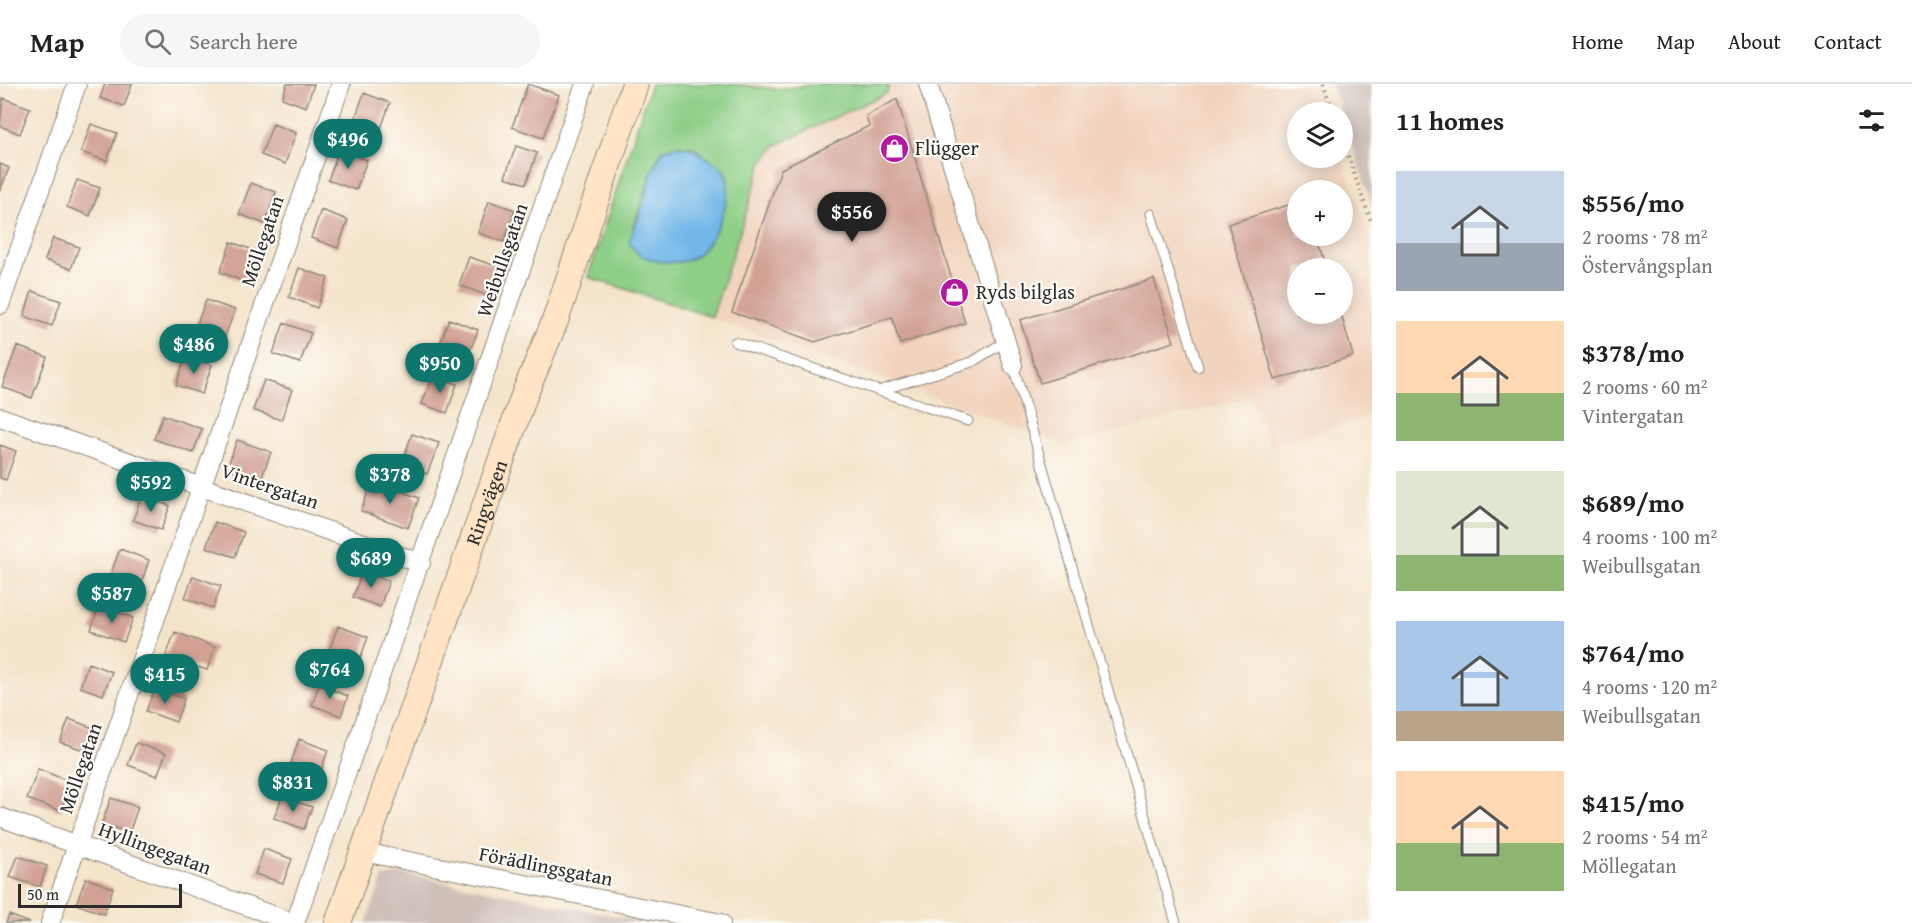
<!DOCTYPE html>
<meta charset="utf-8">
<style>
:root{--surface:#fff;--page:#f6f6f6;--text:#202124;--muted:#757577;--line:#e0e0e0;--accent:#0f766e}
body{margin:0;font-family:"Gentium Book Plus",serif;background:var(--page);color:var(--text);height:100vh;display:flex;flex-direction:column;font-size:22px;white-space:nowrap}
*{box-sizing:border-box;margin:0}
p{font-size:20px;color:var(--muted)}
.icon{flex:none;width:33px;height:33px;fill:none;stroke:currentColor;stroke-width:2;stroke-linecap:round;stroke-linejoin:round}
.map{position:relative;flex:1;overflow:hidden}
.side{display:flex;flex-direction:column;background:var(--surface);width:540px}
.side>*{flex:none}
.buttons{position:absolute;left:1287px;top:18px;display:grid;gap:12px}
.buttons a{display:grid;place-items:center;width:66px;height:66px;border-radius:50%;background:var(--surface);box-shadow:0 3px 15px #0003;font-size:30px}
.scale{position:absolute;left:18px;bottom:15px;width:164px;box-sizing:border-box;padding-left:6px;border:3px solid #2b2b2b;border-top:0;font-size:16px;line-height:21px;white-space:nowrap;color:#2b2b2b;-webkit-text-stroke:4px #fdfcf7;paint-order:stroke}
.price{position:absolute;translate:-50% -51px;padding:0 14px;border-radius:21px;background:var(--accent);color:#fff;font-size:20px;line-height:39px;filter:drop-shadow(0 2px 3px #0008)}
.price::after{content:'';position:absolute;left:50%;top:36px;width:18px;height:14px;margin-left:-9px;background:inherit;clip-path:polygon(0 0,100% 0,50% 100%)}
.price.selected{background:#222;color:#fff}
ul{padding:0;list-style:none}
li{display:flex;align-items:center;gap:18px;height:150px;padding:0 24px}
li span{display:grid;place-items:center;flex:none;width:168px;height:120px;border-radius:0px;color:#555}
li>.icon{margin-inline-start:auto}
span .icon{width:72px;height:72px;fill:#fffc;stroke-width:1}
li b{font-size:26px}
h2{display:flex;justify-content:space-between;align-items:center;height:72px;padding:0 24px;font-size:26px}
header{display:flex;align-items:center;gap:36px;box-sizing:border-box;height:84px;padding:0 30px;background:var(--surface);border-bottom:2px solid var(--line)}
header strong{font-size:28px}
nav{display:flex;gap:33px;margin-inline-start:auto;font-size:21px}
.search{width:420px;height:54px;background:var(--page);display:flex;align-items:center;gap:15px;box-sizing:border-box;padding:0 21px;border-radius:33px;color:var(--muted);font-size:22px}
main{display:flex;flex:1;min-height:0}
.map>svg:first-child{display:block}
</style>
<header>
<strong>Map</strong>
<div class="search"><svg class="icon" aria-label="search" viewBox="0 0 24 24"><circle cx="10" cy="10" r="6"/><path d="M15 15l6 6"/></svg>Search here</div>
<nav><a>Home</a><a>Map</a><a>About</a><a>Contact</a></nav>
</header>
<main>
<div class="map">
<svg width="1372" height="839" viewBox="0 0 1372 839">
<rect width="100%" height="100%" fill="#fdfcf7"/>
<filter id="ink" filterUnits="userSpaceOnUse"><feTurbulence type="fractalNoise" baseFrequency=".0167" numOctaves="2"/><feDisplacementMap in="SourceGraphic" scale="12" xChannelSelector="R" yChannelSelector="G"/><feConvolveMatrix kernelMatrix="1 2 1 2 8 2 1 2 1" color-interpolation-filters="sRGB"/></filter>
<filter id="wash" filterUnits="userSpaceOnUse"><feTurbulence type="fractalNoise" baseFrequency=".008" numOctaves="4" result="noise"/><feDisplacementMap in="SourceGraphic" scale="24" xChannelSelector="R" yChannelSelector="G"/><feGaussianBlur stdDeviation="1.35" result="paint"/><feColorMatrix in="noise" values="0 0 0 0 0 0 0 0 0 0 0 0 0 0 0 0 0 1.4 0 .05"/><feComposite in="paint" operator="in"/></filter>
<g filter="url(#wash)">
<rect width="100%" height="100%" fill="#f4e4ca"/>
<path fill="#f2d4be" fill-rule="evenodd" d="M812,0H1315L1324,28H1298V74H1341L1372,156V331L1270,363L1251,313L1065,361L707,232L783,8ZM1298,106H1342V152H1298ZM1298,184H1342V230H1298Z"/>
<path fill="#cfc0ba" d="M1331,0H1372V122L1342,28Z
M404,790L651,839H366L383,793Z"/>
<path fill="#8ecf87" stroke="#5c7d59" stroke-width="1.5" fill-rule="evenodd" d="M651,0H732L776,5L820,0H889L887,9L776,61L762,79L712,233L588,193ZM677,62L693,63L724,87L728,97L633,142C644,118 648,89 663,66Z"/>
<path fill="#71b7e8" stroke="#4e718a" stroke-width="1.5" d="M677,62C691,63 695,66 706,73C712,77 720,81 724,87C738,108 713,162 694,173C683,180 670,179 658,177C644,174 635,170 629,158L644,118L652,88L663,66Z"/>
<g id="blocks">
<path fill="#d2a194" d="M105,0H132L124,22L100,14Z
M287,0H314L306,23L282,14Z
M528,0L559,11L543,54L512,43Z
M364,9L390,19L380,47L354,38Z
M3,14L30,24L20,50L0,42Z
M897,15L965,239L900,260L892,233L815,258L732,228L781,85L869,42L866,32Z
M91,40L117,49L107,77L81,68Z
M273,40L296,49L285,80L261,71Z
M516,62L537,69L526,100L505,93Z
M339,66L367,76L356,106L328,96Z
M0,80L9,84L0,107Z
M77,96L100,104L90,132L67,123Z
M251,99L276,108L265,140L239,130Z
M489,117L515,126L504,158L478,149Z
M1298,118V152H1317L1327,184H1298V230H1341L1353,272L1275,296L1228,140Z
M321,126L348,136L338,164L311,154Z
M53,154L79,163L71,185L45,176Z
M231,158L256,167L245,198L220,188Z
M469,173L499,183L488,212L459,201Z
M299,184L328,194L317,224L289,213Z
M1154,195L1174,258L1040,299L1020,236Z
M32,207L61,217L52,242L24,232Z
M206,216L235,226L224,255L195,245Z
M449,235L478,246L469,270L440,259Z
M284,239L311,249L300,279L273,270Z
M17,262L47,273L32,314L2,303Z
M186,272L212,281L202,310L176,301Z
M433,291L457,300L447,329L422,320Z
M264,296L292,306L281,336L253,326Z
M163,331L202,345L193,369L154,355Z
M412,350L439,359L427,390L401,381Z
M237,356L271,368L261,396L227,384Z
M0,361L16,367L6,396L0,394Z
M372,397L419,414L408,444L361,427Z
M142,411L170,422L161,446L133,436Z
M215,438L244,448L235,473L206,463Z
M120,465L149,476L141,500L111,489Z
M362,488L389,497L380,523L353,513Z
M193,492L221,502L213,524L185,514Z
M99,521L133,534L124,558L91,546Z
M338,542L368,553L359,578L329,567Z
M175,548L215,563L207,586L166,572Z
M88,579L112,588L103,611L80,603Z
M319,601L348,612L341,632L312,621Z
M155,604L184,615L176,638L146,627Z
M69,635L93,644L84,666L60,658Z
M299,655L328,666L320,689L291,679Z
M136,659L166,669L157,692L128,681Z
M38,685L71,698L61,727L27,715Z
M282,713L312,723L304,745L274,734Z
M111,714L138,723L129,749L102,739Z
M264,765L292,775L283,799L255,790Z
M18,772L47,782L40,803L10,793Z
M86,794L113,804L104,830L76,820Z
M9,831L30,839H6Z"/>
</g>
</g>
<g filter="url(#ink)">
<use href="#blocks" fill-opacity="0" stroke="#90887a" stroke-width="1.5"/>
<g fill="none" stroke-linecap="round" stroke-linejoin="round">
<defs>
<path id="lane" d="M1151,130L1198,283
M735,258L968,337
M1013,281L1176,839
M878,307L972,278L1006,257"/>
<path id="street" d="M928,0L1013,281
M0,221L77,0
M0,333L421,479
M0,733L294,839
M363,768L721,839
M50,839L341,0
M295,839L585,0"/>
<g id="secondary">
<path id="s1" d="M338,839L525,309L555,237L635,0"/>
</g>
</defs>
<use href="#lane" stroke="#90887a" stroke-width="11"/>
<use href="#street" stroke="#90887a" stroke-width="20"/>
<use href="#secondary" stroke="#90887a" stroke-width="28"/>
<path stroke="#90887a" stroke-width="4" stroke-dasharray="1.5 4.5" stroke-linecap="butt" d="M1323,0L1333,28
M1342,55L1372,140"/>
<use href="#lane" stroke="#fff" stroke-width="9"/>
<use href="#street" stroke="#fff" stroke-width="18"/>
<use href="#secondary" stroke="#ffe4c6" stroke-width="26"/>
</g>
</g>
<defs>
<symbol id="shop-disc" viewBox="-11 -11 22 22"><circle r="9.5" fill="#b5179e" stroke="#fdfcf7"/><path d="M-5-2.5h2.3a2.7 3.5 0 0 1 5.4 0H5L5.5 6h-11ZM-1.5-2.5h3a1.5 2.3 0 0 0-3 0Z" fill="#fff"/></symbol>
</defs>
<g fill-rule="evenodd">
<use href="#shop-disc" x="878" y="48" width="33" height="33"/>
<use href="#shop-disc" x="938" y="192" width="33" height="33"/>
</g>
<g text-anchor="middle" stroke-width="4.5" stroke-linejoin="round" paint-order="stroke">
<g font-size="20" fill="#2b2b2b" stroke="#fdfcf7" text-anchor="start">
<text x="915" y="71">Flügger</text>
<text x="976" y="215">Ryds bilglas</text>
</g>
<g font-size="20" fill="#2b2b2b" stroke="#fdfcf7">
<text transform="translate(262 157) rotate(-71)" y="7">Möllegatan</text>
<text transform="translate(502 176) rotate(-71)" y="7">Weibullsgatan</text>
<text transform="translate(270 402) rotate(19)" y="7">Vintergatan</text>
<text dy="7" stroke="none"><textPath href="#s1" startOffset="446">Ringvägen</textPath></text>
<text transform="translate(80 684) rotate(-71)" y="7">Möllegatan</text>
<text transform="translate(155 764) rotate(20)" y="7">Hyllingegatan</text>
<text transform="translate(546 782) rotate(11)" y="7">Förädlingsgatan</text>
</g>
</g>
</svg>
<div class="buttons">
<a><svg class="icon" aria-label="layers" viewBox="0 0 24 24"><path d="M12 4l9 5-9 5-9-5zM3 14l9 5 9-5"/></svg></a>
<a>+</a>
<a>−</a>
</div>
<div class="scale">50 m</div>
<b class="price" style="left:348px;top:86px">$496</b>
<b class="price selected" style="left:852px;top:159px">$556</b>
<b class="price" style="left:194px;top:291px">$486</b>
<b class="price" style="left:440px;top:310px">$950</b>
<b class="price" style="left:390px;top:421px">$378</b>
<b class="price" style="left:151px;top:429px">$592</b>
<b class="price" style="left:371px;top:505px">$689</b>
<b class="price" style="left:112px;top:540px">$587</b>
<b class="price" style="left:330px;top:616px">$764</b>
<b class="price" style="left:165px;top:621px">$415</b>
<b class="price" style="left:293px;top:729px">$831</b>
</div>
<section class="side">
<h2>11 homes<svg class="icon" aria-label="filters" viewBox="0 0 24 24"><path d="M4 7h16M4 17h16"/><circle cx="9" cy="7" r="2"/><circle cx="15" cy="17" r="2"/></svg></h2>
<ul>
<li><span style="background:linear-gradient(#c9d6e8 60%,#9aa5b1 0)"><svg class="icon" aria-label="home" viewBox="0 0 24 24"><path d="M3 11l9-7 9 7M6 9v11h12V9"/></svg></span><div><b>$556/mo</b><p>2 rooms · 78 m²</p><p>Östervångsplan</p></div></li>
<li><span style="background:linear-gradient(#ffd9b3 60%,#8fb573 0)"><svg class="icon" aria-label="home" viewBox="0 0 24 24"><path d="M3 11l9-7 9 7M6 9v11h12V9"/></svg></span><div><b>$378/mo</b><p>2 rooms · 60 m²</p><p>Vintergatan</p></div></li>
<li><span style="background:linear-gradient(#dfe7d0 70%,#8fb573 0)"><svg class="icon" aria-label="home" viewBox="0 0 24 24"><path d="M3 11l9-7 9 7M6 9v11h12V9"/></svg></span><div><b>$689/mo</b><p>4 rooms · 100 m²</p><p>Weibullsgatan</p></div></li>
<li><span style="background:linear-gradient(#a9c7e8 75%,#b9a48a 0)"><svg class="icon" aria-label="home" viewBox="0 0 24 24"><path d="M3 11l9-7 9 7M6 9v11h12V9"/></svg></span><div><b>$764/mo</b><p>4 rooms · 120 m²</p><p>Weibullsgatan</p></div></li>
<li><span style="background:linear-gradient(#ffd9b3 60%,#8fb573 0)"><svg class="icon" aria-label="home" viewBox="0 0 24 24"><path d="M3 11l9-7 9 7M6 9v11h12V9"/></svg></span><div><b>$415/mo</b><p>2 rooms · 54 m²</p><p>Möllegatan</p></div></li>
</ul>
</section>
</main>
